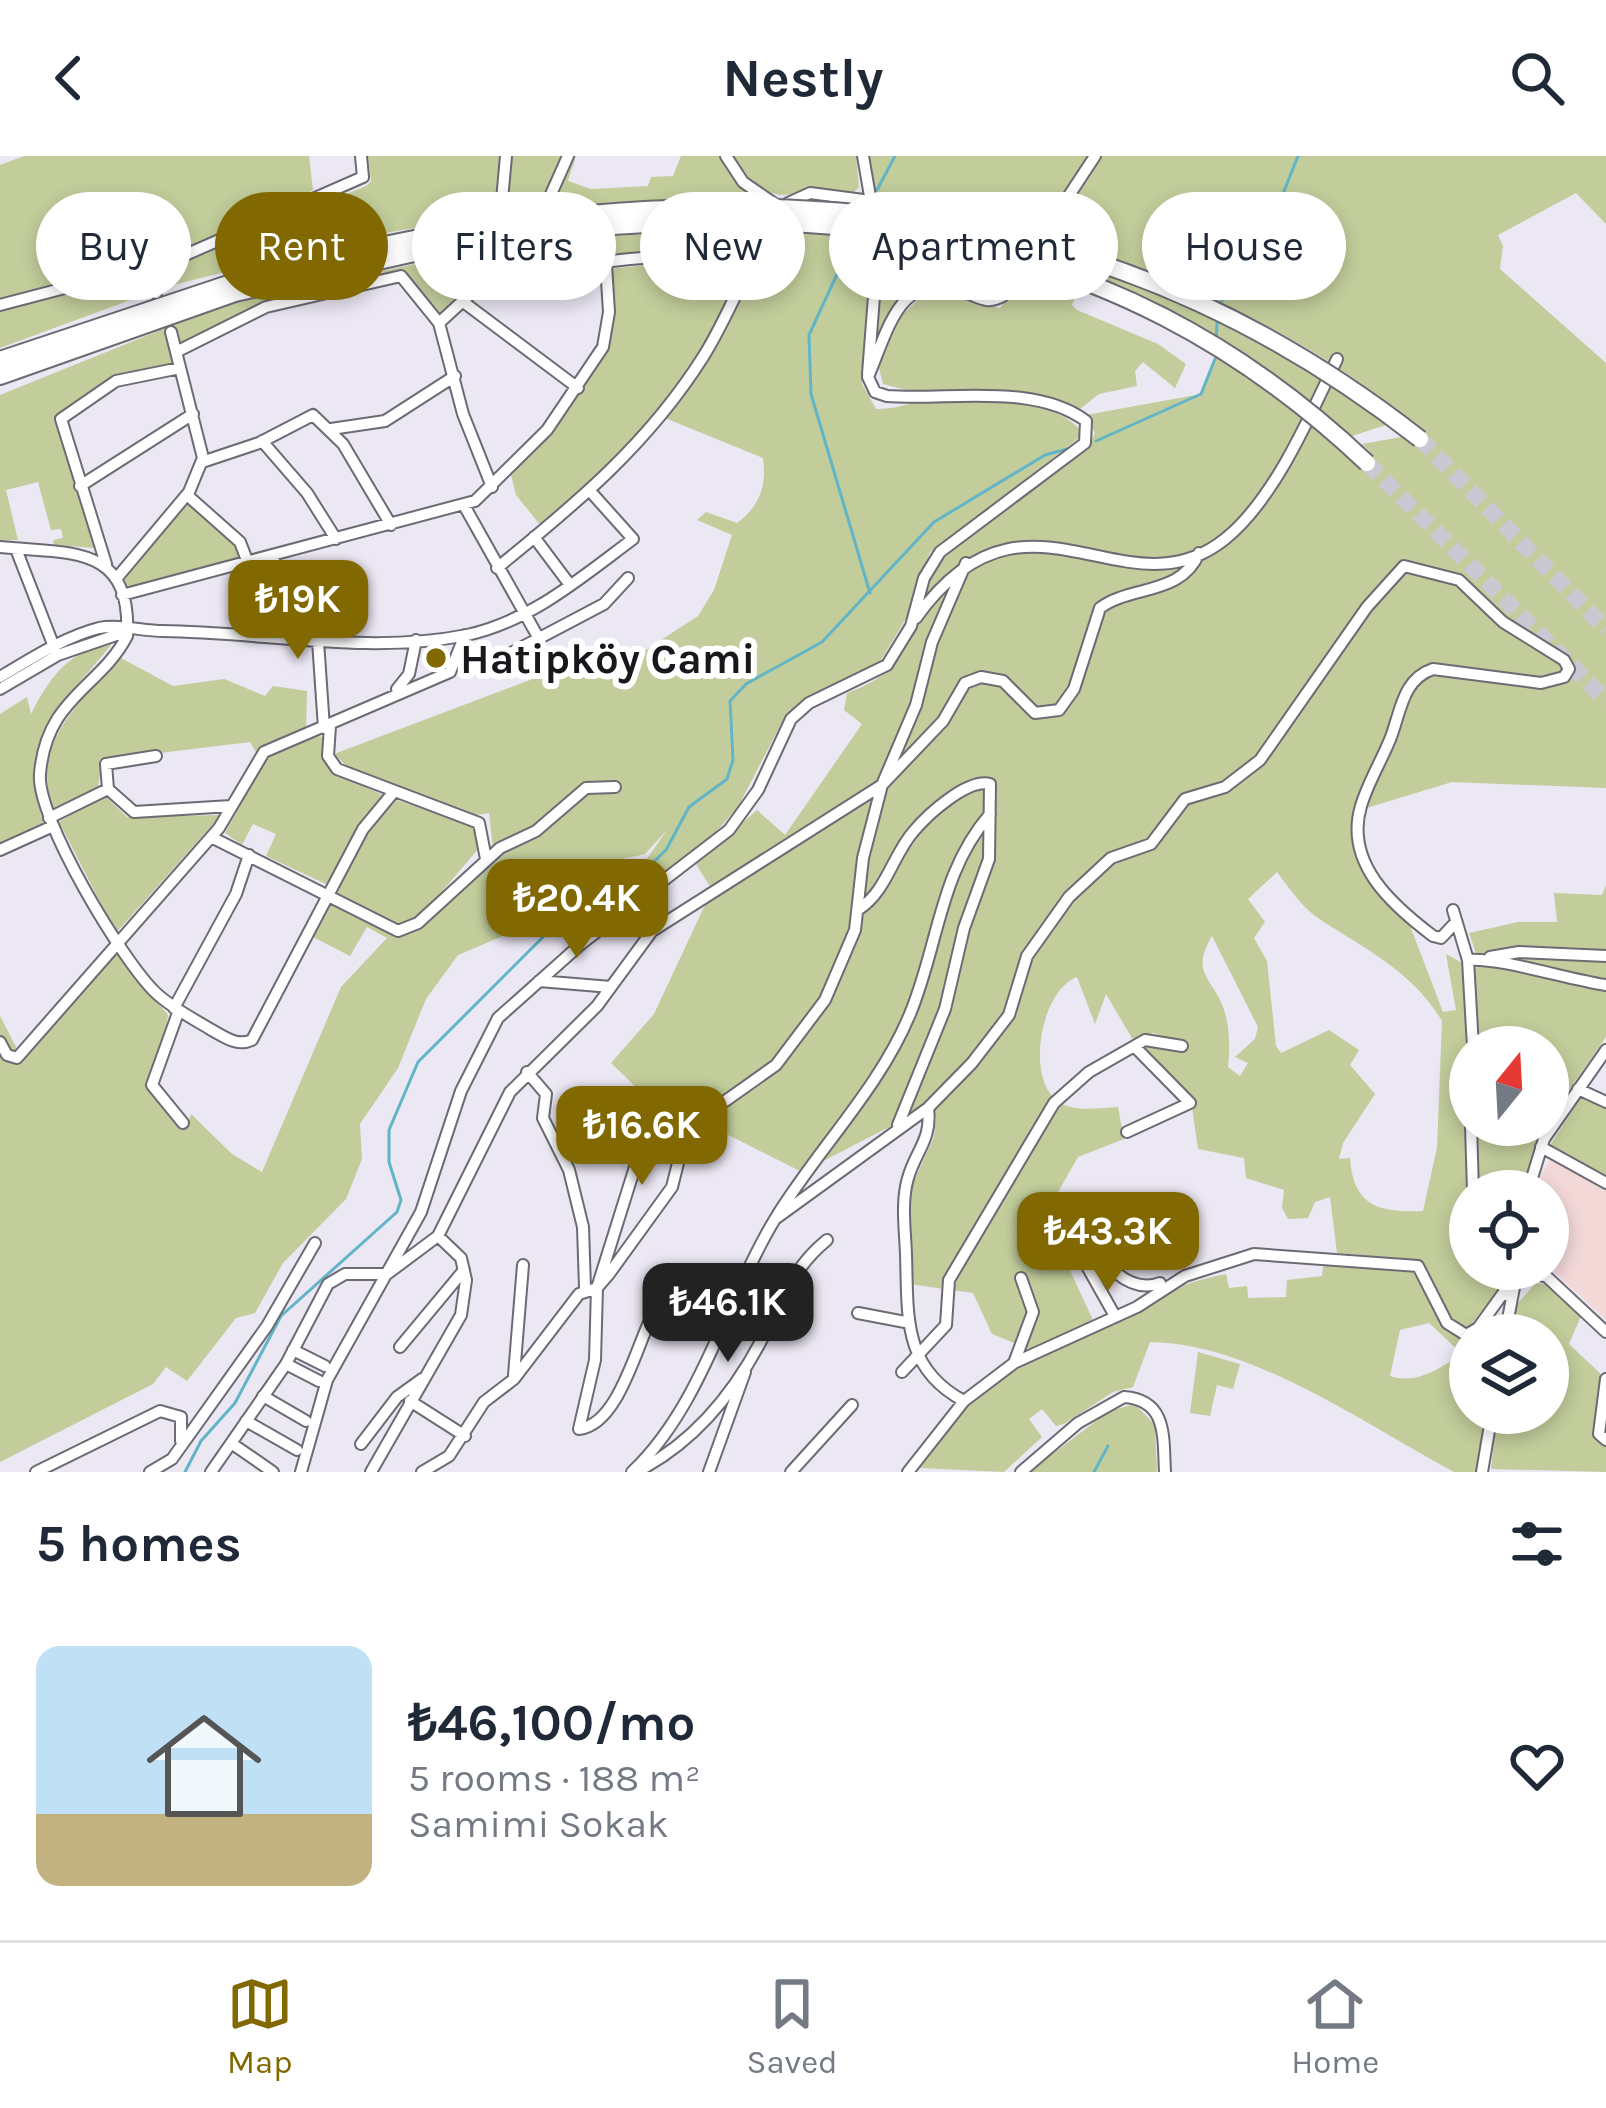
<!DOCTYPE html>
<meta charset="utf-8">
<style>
:root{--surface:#fff;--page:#f6f6f7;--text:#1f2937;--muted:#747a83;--line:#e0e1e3;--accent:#826801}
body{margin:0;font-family:Karla,sans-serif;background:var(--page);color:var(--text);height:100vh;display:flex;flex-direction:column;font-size:45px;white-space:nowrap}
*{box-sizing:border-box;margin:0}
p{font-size:39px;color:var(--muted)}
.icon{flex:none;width:66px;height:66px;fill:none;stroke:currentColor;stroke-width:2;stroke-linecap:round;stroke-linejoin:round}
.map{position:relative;height:1316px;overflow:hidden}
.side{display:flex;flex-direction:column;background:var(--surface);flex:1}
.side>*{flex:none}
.guide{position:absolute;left:36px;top:36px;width:1536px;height:108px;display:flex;gap:24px}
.needle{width:78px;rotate:18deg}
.buttons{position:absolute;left:1449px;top:870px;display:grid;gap:24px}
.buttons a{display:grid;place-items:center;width:120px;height:120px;border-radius:50%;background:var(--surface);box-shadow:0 6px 18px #0003;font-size:60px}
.price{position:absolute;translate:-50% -102px;padding:0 27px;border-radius:24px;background:var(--accent);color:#fff;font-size:39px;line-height:78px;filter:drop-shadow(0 3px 6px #0008)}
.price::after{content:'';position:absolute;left:50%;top:72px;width:36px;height:27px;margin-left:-18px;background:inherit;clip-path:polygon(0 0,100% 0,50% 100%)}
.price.active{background:#222;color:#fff}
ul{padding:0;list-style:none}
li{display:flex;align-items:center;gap:36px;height:300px;padding:0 36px}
li span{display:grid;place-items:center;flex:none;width:336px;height:240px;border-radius:24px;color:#555}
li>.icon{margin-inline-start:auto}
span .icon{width:144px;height:144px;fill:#fffc;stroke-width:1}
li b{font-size:51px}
h2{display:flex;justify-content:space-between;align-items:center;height:144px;padding:0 36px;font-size:51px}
.chip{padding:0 42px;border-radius:54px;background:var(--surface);box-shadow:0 6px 18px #0003;font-size:42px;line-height:108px}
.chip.active{background:var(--accent);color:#fff}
header{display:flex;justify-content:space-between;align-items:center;height:156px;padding:0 36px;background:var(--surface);font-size:54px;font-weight:700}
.tabs{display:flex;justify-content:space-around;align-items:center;height:168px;border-top:3px solid var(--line);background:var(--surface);font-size:33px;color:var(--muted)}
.tabs a{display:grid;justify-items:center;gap:6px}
.tabs .active{color:var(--accent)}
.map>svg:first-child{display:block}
</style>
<header><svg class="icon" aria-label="back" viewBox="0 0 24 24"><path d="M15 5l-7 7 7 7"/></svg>Nestly<svg class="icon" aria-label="search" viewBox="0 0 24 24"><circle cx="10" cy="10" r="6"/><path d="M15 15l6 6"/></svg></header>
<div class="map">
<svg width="1606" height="1316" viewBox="0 0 1606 1316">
<rect width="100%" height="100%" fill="#ebe7f3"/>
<path fill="#f3d8d8" d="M1552,1001L1606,1031V1164L1548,1110V1035H1532Z"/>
<path fill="#c2cd9b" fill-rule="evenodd" d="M24,0H309L313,34L180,96L0,144V9Z
M368,0H565L547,44L527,36L501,49L526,46L535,51L374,79L161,132L147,122L129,120L176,109L366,30L371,25Z
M570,0H576L568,25L591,33L648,30L651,21L673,20L681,0H722L752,41L551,52Z
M729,0H856L859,31L854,36C785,27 779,64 729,0Z
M864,0H1089L1037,79L878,49Z
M1101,0H1606V68L1576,37L1498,79L1503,90L1500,113L1606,207V632L1452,626L1360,654L1363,703L1409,767L1443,856L1456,854L1446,798L1464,808L1470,1113H1495L1498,1134L1467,1174L1450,1163L1419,1104L1337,1097L1330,1041L1315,1046L1308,1062L1288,1063L1282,1052L1284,1034L1246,1022L1244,1002L1198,993L1190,938L1142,892L1161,889L1185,896L1186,889L1153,877L1133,884L1106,838L1095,868L1077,821C1042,834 1027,914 1053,941C1069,958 1097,952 1118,951L1124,983L1078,1001L1058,1036L1050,1071L1093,1164L1032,1194L992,1178L973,1137L909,1128V1036L934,981L936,960L897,967L802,1016L639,934L611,907L654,858L712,734L696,708L757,654L785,679L862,568L844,554L847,537C936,506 899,448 946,400C986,358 1040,324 1088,292L1095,277L1086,259L1201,238L1215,199L1280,242L1362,312L1373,299L1362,288L1424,277C1308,177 1192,128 1047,85ZM1277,716C1290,733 1303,753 1321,764C1367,794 1413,816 1442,865L1437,992L1423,1055C1379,1057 1353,1050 1350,1002L1339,1003L1343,987L1375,938L1350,909L1359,894L1329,874L1281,897L1276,890L1267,805L1254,782L1265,766L1248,743ZM1212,780L1258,871L1255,883L1235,901L1248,907L1240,920L1228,911C1230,893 1230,869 1223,851C1212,821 1190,817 1212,780Z
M767,73L751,104L686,96L488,124L536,83Z
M777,74L878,84L862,228L876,253C898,254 919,243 941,241C975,238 1068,246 1083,279L930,396L907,461L879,507L814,538L784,562L738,651L707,686L604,764L667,674L645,698L598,708L515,775L458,799L426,843L398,912L360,968L362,1003L346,1043L283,1107L255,1157L236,1162L187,1225L166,1211L153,1228L0,1306V860L17,893L26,895L103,806L118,798L168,859C159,924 124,911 180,973L186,972L191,958L232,998L262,1016L341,831L387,782L367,771L350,800L313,781L332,744L391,776L410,777L496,699L532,682L586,636L596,631L614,634L616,629C581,617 560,654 536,672C523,681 506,684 493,693L489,657L472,660L357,620L334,598L546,518L604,521L698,460L714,434L732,379L697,364L706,356L737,367C760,350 767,329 763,302L665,262L713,193Z
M885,83L1018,110L992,138C951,123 913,113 890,160C884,172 880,185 870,193Z
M525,85L442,160L400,117L260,149L193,186H181L173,175V207L120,219L55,261L95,392L54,389L53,384L63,382L61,373L51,374L38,326L6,334L18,384L0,385V239L225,148Z
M1039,97L1173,141L1266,183L1392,267L1352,280L1289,229L1204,174Z
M696,104L745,113L699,200L638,284L541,370L516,339L511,319L562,261L600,203L609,113Z
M1026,117L1078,135L1072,149L1077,154L1158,188L1186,208L1175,232L1143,206L1135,215L1137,230L1099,238L1079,254L999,235H910L883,228L878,208L900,161L927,135L1000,152Z
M117,127L152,136L0,192V155Z
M188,346L237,389L242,404L132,431L122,427Z
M114,485C67,547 11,579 44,666L0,687V558L27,541L31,558C51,519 68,496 114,485Z
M121,502L173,530L224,523L265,540L273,530L307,535L306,574L256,596L250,586L102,604L98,631L53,652C29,588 82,543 121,502Z
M314,579L322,581L330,615L383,639L328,729L266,700L276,678L253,668L242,689L225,677L269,598Z
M104,639L127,661L221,659L116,777L59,666Z
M393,643L474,669L479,692L421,760C394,782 360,752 334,738L364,680Z
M1606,729V794L1513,793L1477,800L1469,777L1518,766H1557L1554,737L1602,739Z
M1523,800L1606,804V825L1500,803Z
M1483,810L1606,833V881L1548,964V891H1478L1474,812Z
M1581,941L1606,952V1023L1549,991Z
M1475,969H1545L1522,1035H1476Z
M1334,1105L1417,1114C1435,1140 1432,1179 1470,1184V1257H1485L1476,1316H1454C1364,1268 1252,1187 1150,1186L1133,1231L1113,1236L1064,1268L1056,1270L1042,1253L1029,1263L1042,1281L1004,1316L920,1312C936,1290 951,1265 971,1246C1023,1198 1157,1130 1226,1118L1229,1132L1247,1130L1248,1142L1286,1141L1287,1124L1322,1120L1323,1111ZM1429,1167L1462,1198C1440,1212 1417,1229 1390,1220L1400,1174Z
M1536,1127L1552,1130L1581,1160L1569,1188L1603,1220L1595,1281L1606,1287V1316L1491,1313L1497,1257H1548V1179H1510L1517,1148Z
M1198,1196L1240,1208L1233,1233L1217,1229L1210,1260L1190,1257Z
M1135,1248L1155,1269L1157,1316H1029L1109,1255Z"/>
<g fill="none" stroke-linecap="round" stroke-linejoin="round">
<path stroke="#61b5c7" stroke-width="3" d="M877,34L895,0
M849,92L809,179L811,238L870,437
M1218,151L1279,48L1298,0
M1216,187L1217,167
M1096,285L1201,238L1215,203
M185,1316L201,1285L235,1247L281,1160L397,1056L401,1044L389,1006V974L418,906L586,738L640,719L666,694L689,651L727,623L733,604L730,545L746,528L822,486L934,366L1045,299L1071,292
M1094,1316L1108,1290"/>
<path stroke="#ccc8d3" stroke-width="16" stroke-dasharray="16 8" stroke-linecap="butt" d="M1420,283L1606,473
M1367,307L1606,544"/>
<defs>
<path id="minor" d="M506,0L502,44L527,43L546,53
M726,0L743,26L779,51
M863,0L871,46
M117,122L150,129L156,137
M477,132C564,111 664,88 752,109
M462,145L578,232
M0,149L176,103L363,21L361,0
M178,195L266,151L401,120L439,167
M868,218L879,76
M331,273L385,265L455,220
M262,285L307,337L336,383
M202,306L259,287L313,259L343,288L391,369
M80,330L193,258
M492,331L463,258L439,167L532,81L568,0
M187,339L240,386L248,407
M465,351L538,481
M534,381L570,429
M0,391C69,398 132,387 127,480C100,532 46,542 40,618C36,662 123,806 156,837C172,852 192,862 210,873C225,881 237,891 252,884L363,673L392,638
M16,393L56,496
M273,400L296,482
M106,408L61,263L116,225L180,212
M497,412C576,348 648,288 703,201C734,152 752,92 788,47L810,37L871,45
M116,423L189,336L203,302L171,176
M122,439L475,345L547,274L603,191L609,156L606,109
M916,462C1026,308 1124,464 1225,383C1274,344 1310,260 1337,203
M318,485L324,572
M511,497L604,448L628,422
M0,521C31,503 64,481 99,472C118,468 143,475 163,475C263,476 367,499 467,479C531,465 582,421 633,383L590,335
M0,533L58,499L125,476
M397,533L409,518L416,484
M330,570L328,600L337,613L479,667L486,703
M108,633L106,608L156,600
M49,662L108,633L134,656L231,650
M211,681L398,775L418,767L500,692L536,675L586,632L615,631
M0,694L53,670
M859,753C886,736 893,699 913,676C928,658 968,622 990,628L989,703L964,772L945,853L898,969
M1453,754L1468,804L1473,891
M1490,801L1519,796L1606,800
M1468,804C1499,801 1569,824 1606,829
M539,825L611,831
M174,852L236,738L249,699
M179,854L152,929L183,967
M0,886L7,899L17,902L219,672L264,596L450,516L465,479
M527,916L546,938L543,962L569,1014L583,1071L585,1132
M1578,933L1606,946
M928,952C932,984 916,994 908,1022C901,1046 905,1073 906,1098C908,1159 902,1212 964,1245
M1471,969L1473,1035
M1127,976L1190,947L1135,891
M1541,991L1606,1027
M640,995L597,1132L595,1204L579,1273C618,1269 636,1191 652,1160
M1528,1035L1544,983L1606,894
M775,1063L928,952L972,907L1009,859L1027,800L1069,741L1111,702L1151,688L1185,643L1225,631L1260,604L1367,451L1404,410L1459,424L1503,466L1564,504L1569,513L1564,521L1541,527L1433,513C1403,523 1401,554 1391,581C1382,604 1368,626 1361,650C1344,707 1392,749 1433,780L1441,782L1456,766
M1087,1078C1099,1105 1129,1139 1160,1127
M1088,1112L1115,1160
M1500,1113L1505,1139
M858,1157L905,1166
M1505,1179L1515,1126L1528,1115L1547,1121L1606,1176
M400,1191L464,1114
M293,1194L325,1210
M1014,1207L1033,1156L1021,1122
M286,1208L319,1225
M902,1216L946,1169L949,1124L1054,947L1089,916L1145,884L1182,890
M514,1219L523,1109
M1606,1223L1599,1278L1606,1284
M263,1240L306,1265
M410,1245L465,1280
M246,1265L297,1294
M231,1287L273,1316
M361,1288L397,1241L422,1223
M640,1314C693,1286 733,1238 761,1185C781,1147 792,1112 827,1084
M36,1316L160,1255L181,1261V1285
M150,1316L172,1303L267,1170L315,1087
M211,1316L286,1208L328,1128L345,1118H387L438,1080L510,936L597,850L652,775L882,629L943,565L965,527L981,521L1003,525L1035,557L1059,554L1074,533L1100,452C1130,429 1181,440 1199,397
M301,1316L327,1224L421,1056L461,935L498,862L581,788L729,674L758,634L791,563L809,547L887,509L911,470L924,422L940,396L1085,287L1086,265C1034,226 947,245 887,240L875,236L868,221C889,172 900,110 967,137C981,143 989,148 1003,140L1095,0
M371,1316L461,1159L466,1124L461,1102L438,1080
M422,1316L449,1300L484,1246L514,1223L579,1138L597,1132L609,1118L672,1031L683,987L697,965L776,909L825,844L855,774L863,702L882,629L916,549L932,486L966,407
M632,1316C702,1250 726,1144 775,1063C817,994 879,933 910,858C939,788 939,717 990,658
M709,1316L745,1216
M791,1316L852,1249
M908,1316L964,1245L1014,1207L1137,1151L1185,1120L1254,1098L1418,1110L1447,1167L1466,1179L1478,1172L1504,1136
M1021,1316L1078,1267L1124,1241C1168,1244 1163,1282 1165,1316
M1482,1316L1492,1257"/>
<path id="highway" d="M0,204L282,110L468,72
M0,220L235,137L468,85"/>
</defs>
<use href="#minor" stroke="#6d6a74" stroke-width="14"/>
<use href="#highway" stroke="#6d6a74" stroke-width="20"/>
<use href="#minor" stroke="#fff" stroke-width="10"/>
<use href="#highway" stroke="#fff" stroke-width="16"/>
<defs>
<path id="highway-bridge" d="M468,72C825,21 1129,55 1420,283
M468,85C810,40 1104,58 1367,307"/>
</defs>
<use href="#highway-bridge" stroke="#6d6a74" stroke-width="20" stroke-linecap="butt"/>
<use href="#highway-bridge" stroke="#fff" stroke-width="16"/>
</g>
<circle fill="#826801" stroke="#fff" stroke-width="4.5" cx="436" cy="502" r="12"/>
<g text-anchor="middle" stroke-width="12" stroke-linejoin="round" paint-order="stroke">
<g font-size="42" font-weight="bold" fill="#19171b" stroke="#fff" text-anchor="start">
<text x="460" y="517">Hatipköy Cami</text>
</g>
</g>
</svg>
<div class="buttons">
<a><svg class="needle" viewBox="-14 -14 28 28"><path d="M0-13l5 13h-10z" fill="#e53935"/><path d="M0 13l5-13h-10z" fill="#747a83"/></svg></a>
<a><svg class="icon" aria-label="locate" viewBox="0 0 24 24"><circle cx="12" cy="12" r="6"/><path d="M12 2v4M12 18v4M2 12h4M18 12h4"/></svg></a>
<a><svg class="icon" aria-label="layers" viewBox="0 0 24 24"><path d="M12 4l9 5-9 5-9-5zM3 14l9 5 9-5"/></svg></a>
</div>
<b class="price" style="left:298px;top:506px">₺19K</b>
<b class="price" style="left:577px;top:805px">₺20.4K</b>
<b class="price" style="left:642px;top:1032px">₺16.6K</b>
<b class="price" style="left:1108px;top:1138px">₺43.3K</b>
<b class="price active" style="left:728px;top:1209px">₺46.1K</b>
<div class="guide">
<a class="chip">Buy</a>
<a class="chip active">Rent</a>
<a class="chip">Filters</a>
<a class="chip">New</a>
<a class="chip">Apartment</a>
<a class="chip">House</a>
</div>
</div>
<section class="side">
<h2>5 homes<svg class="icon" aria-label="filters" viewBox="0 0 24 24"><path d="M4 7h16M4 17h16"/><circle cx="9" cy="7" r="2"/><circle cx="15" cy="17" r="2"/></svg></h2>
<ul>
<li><span style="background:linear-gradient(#bfe0f5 70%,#c2b280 0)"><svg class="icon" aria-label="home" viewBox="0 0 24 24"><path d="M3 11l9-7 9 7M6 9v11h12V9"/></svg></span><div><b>₺46,100/mo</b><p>5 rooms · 188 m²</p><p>Samimi Sokak</p></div><svg class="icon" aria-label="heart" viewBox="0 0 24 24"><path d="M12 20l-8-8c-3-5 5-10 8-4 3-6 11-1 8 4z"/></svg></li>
</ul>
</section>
<nav class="tabs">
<a class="active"><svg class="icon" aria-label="map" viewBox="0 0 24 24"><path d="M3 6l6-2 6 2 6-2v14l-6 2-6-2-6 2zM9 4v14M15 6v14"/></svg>Map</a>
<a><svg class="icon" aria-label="saved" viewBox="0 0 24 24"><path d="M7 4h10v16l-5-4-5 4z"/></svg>Saved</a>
<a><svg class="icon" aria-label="home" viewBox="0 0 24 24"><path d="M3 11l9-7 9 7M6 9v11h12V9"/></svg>Home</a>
</nav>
